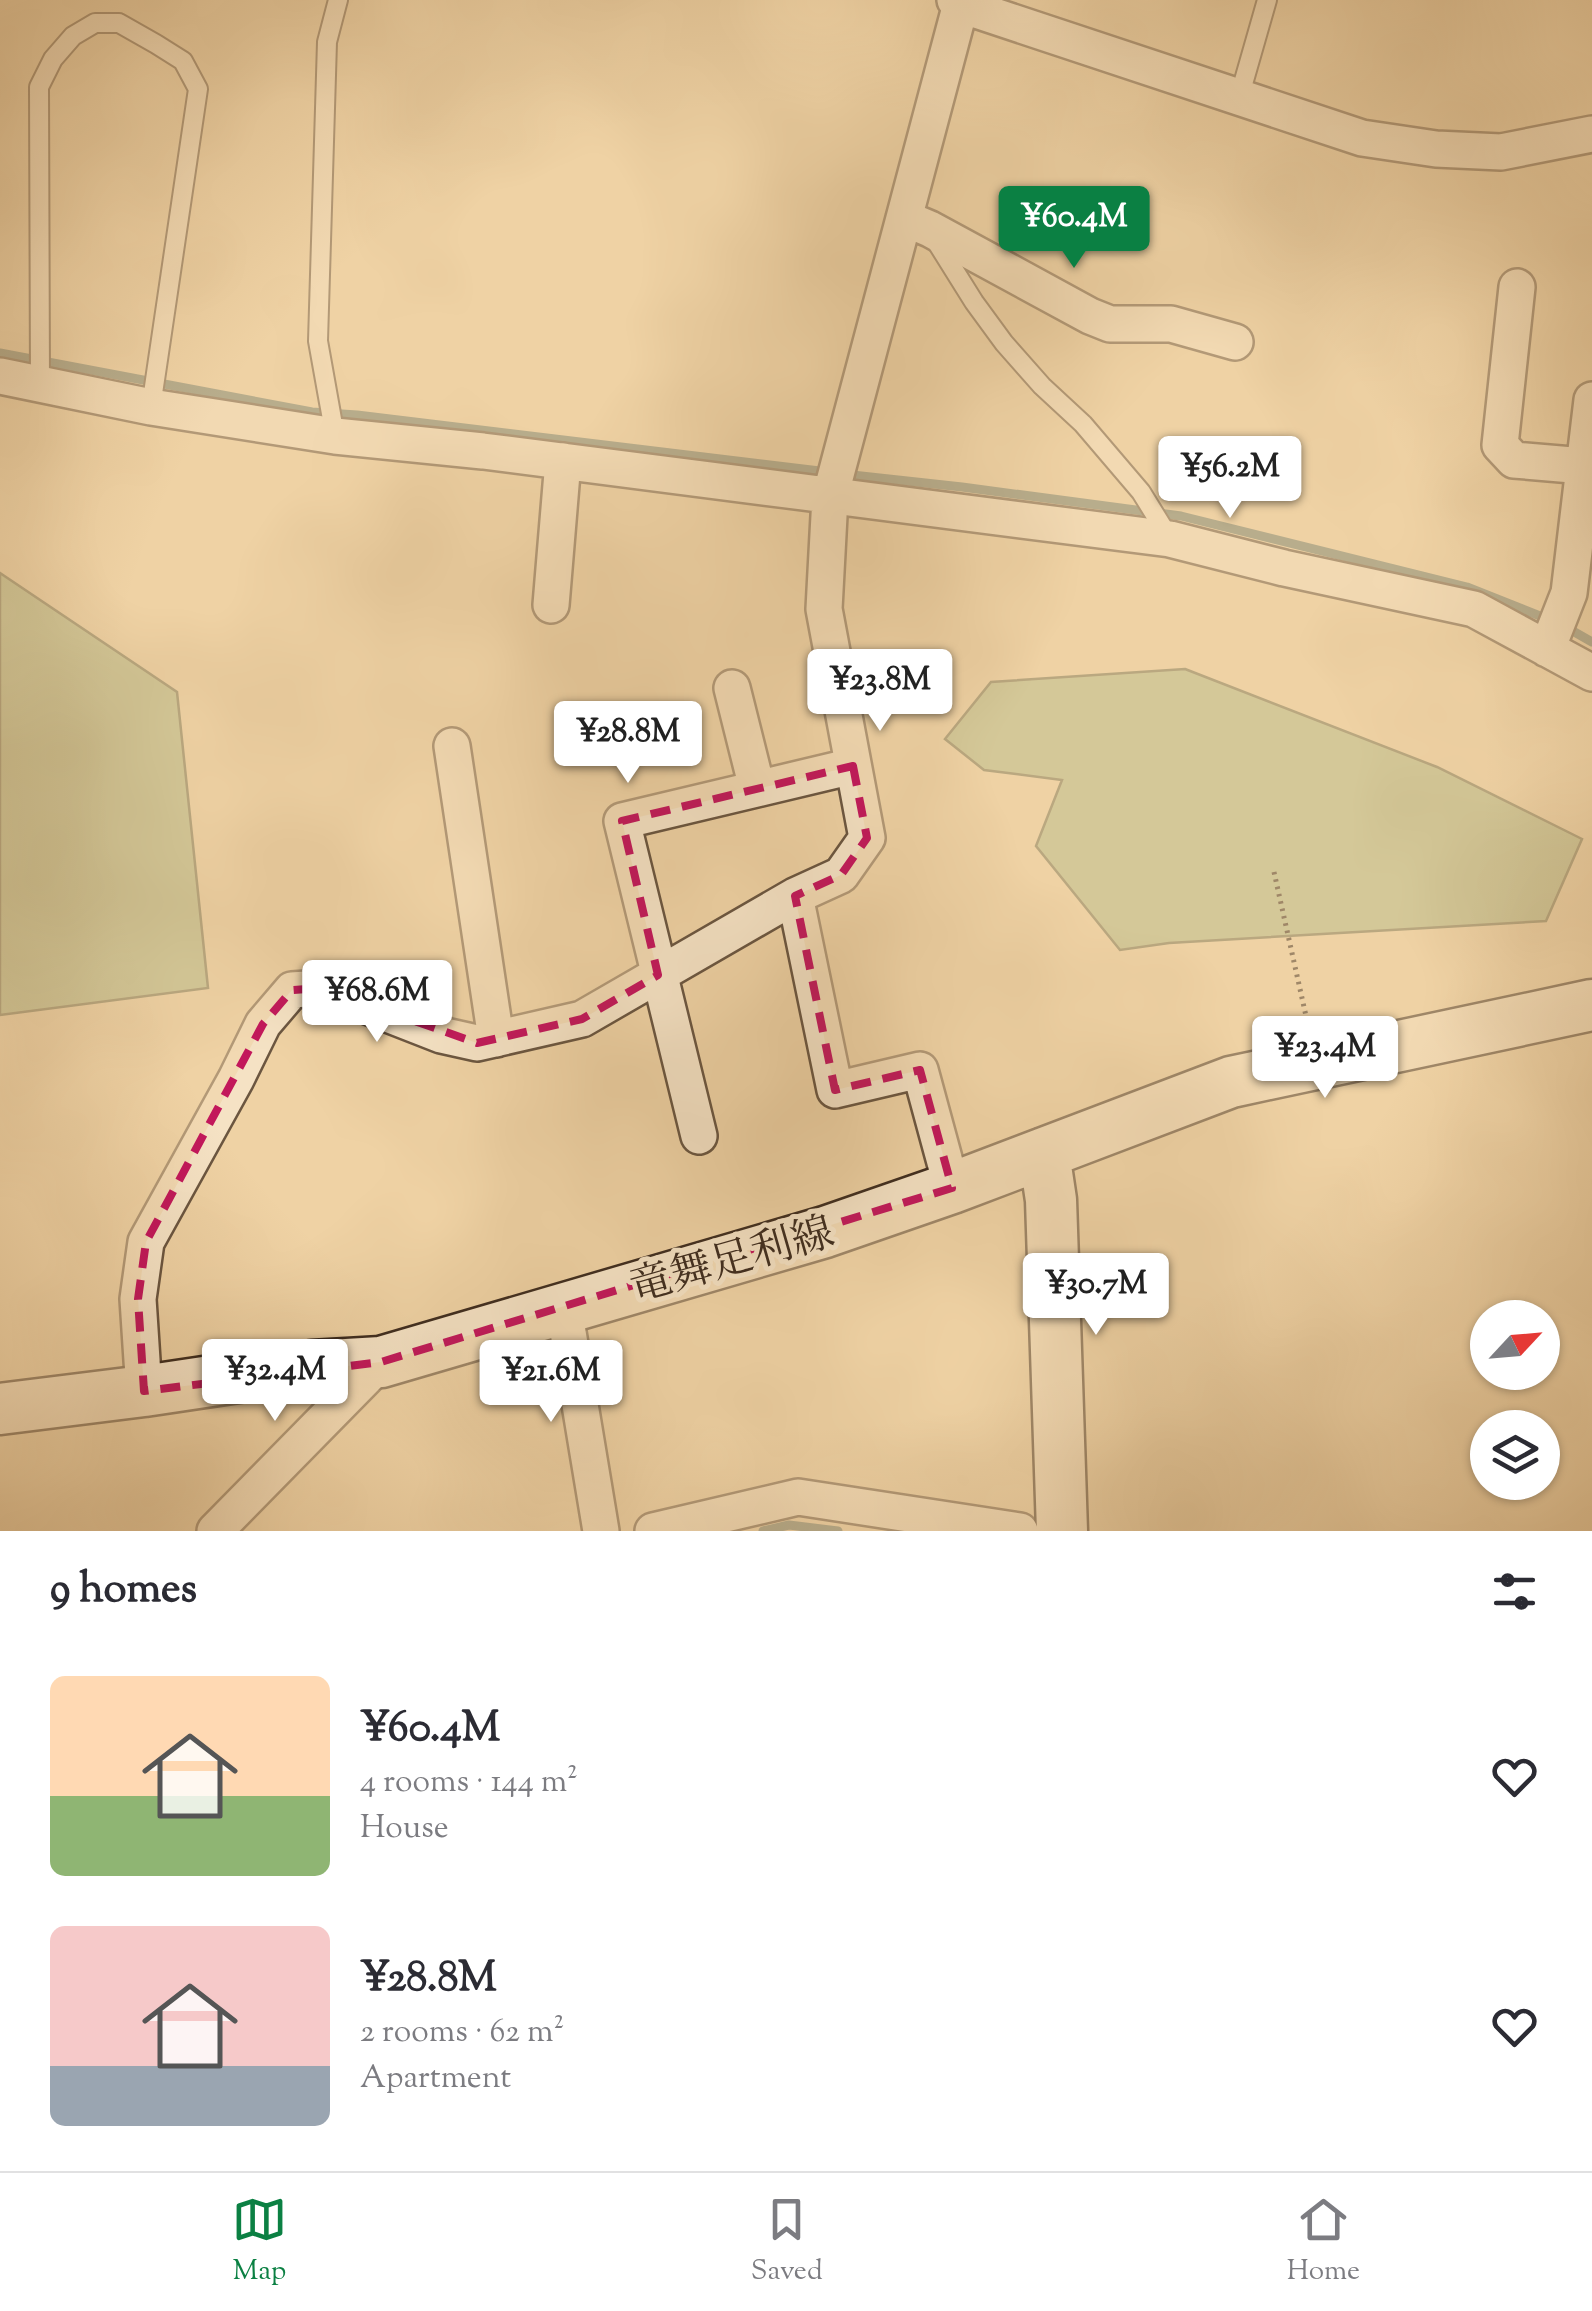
<!DOCTYPE html>
<meta charset="utf-8">
<style>
:root{--surface:#fff;--page:#f7f7f7;--text:#2b2b33;--muted:#7c7c81;--line:#e1e1e2;--accent:#0b8043}
body{margin:0;font-family:"Sorts Mill Goudy","Noto Serif JP",serif;background:var(--page);color:var(--text);height:100vh;display:flex;flex-direction:column;font-size:38px;white-space:nowrap}
*{box-sizing:border-box;margin:0}
p{font-size:32px;color:var(--muted)}
.icon{flex:none;width:55px;height:55px;fill:none;stroke:currentColor;stroke-width:2;stroke-linecap:round;stroke-linejoin:round}
.map{position:relative;height:1531px;overflow:hidden}
.sheet{display:flex;flex-direction:column;background:var(--surface);flex:1}
.sheet>*{flex:none}
.needle{width:65px;rotate:64deg}
.tools{position:absolute;left:1470px;top:1300px;display:grid;gap:20px}
.tools a{display:grid;place-items:center;width:90px;height:90px;border-radius:50%;background:var(--surface);box-shadow:0 2px 8px #0004;font-size:50px}
.price{position:absolute;translate:-50% -85px;padding:0 22px;border-radius:10px;background:#fff;color:#222;font-size:32px;line-height:65px;filter:drop-shadow(0 2px 5px #0008)}
.price::after{content:'';position:absolute;left:50%;top:60px;width:30px;height:22px;margin-left:-15px;background:inherit;clip-path:polygon(0 0,100% 0,50% 100%)}
.price.current{background:var(--accent);color:#fff}
ul{padding:0;list-style:none}
li{display:flex;align-items:center;gap:30px;height:250px;padding:0 50px}
li span{display:grid;place-items:center;flex:none;width:280px;height:200px;border-radius:15px;color:#555}
li>.icon{margin-inline-start:auto}
span .icon{width:120px;height:120px;fill:#fffc;stroke-width:1}
li b{font-size:42px}
h2{display:flex;justify-content:space-between;align-items:center;height:120px;padding:0 50px;font-size:42px}
.menu{display:flex;justify-content:space-around;align-items:center;height:140px;border-top:2px solid var(--line);background:var(--surface);font-size:28px;color:var(--muted)}
.menu a{display:grid;justify-items:center;gap:5px}
.menu .current{color:var(--accent)}
.map>svg:first-child{display:block}
</style>
<div class="map">
<svg width="1592" height="1531" viewBox="0 0 1592 1531">
<rect width="100%" height="100%" fill="#efd2a4"/>
<filter id="stains"><feTurbulence type="fractalNoise" baseFrequency=".002" numOctaves="4"/><feColorMatrix values="0 0 0 0 .2 0 0 0 0 .09 0 0 0 0 .02 0 0 0 .5 -.17"/></filter>
<radialGradient id="worn" r=".72"><stop offset=".6" stop-color="#630" stop-opacity="0"/><stop offset="1" stop-color="#630" stop-opacity=".3"/></radialGradient>
<path fill="#b4bd8a" stroke="#7a7554" stroke-width="2.5" d="M0,573L177,692L208,988L0,1015Z
M1185,669L1437,767L1582,839L1546,921L1169,943L1120,950L1036,846L1062,780L984,770L945,739L991,682Z"/>
<g fill="none" stroke-linecap="round" stroke-linejoin="round">
<path stroke="#76806f" stroke-width="9" d="M0,353L312,412L357,415L828,472
M843,474L962,487L1181,516L1467,587L1550,620
M1564,626L1592,642
M763,1531L789,1525L838,1531"/>
<defs>
<path id="lane" d="M1239,98L1267,0
M934,238L974,302L1004,343L1042,386L1083,424L1141,492L1170,539
M40,385L39,87L53,59L73,36L95,23H119L156,44L183,61L198,89L151,407
M335,436L318,341L327,42L338,0"/>
<path id="street" d="M955,0L961,5L1362,138L1436,149L1501,152L1592,134
M904,218L930,229L1090,316L1110,324H1171L1235,342
M1517,287L1500,445L1514,460L1584,466
M0,376L151,407L335,436L483,451L1170,539L1284,568L1474,609L1592,673
M551,605L563,461
M1547,649L1569,593L1592,400
M732,688L757,788
M452,746L496,1039
M795,896L835,1090L920,1070L952,1188
M699,1136L622,821L853,766
M564,1308L601,1531
M144,1391L138,1299L146,1242L236,1079L263,1024L292,990L321,988L441,1035L477,1043L582,1019L795,896L841,875L867,838L824,609L830,497L962,0
M215,1531L381,1362
M653,1531L798,1497L1020,1531"/>
<path id="secondary" d="M1044,1153L1051,1200L1062,1531
M0,1409L144,1391L312,1366L381,1362L825,1232L952,1188L1231,1082L1592,1005"/>
</defs>
<use href="#lane" stroke="#6b5640" stroke-width="22"/>
<use href="#street" stroke="#6b5640" stroke-width="40"/>
<use href="#secondary" stroke="#3f2d1f" stroke-width="55"/>
<path stroke="#3f2d1f" stroke-width="5" stroke-dasharray="2.5 5" stroke-linecap="butt" d="M1274,872L1308,1025"/>
<use href="#lane" stroke="#f5e2c4" stroke-width="18"/>
<use href="#street" stroke="#f5e2c4" stroke-width="35"/>
<use href="#secondary" stroke="#f5e2c4" stroke-width="50"/>
</g>
<path d="M0 0H1592V1531H0ZM853,766L867,838L841,875L795,896L835,1090L920,1070L952,1188L381,1362L144,1391L138,1299L146,1242L263,1024L292,990L321,988L477,1043L582,1019L658,975L622,821Z" fill="#efd2a4" fill-opacity=".55" fill-rule="evenodd"/>
<path fill="none" stroke="#c2185b" stroke-width="8" stroke-dasharray="20 12" stroke-linejoin="round" d="M853,766L867,838L841,875L795,896L835,1090L920,1070L952,1188L381,1362L144,1391L138,1299L146,1242L263,1024L292,990L321,988L477,1043L582,1019L658,975L622,821Z"/>
<g text-anchor="middle" stroke-width="10" stroke-linejoin="round" paint-order="stroke">
<g font-size="42" fill="#3f2d1f" stroke="#f5e2c4">
<text transform="translate(731 1258) rotate(-16)" y="15">竜舞足利線</text>
</g>
</g>
<rect width="100%" height="100%" filter="url(#stains)"/>
<rect width="100%" height="100%" fill="url(#worn)"/>
</svg>
<div class="tools">
<a><svg class="needle" viewBox="-14 -14 28 28"><path d="M0-13l5 13h-10z" fill="#e53935"/><path d="M0 13l5-13h-10z" fill="#7c7c81"/></svg></a>
<a><svg class="icon" aria-label="layers" viewBox="0 0 24 24"><path d="M12 4l9 5-9 5-9-5zM3 14l9 5 9-5"/></svg></a>
</div>
<b class="price current" style="left:1074px;top:271px">¥60.4M</b>
<b class="price" style="left:1230px;top:521px">¥56.2M</b>
<b class="price" style="left:880px;top:734px">¥23.8M</b>
<b class="price" style="left:628px;top:786px">¥28.8M</b>
<b class="price" style="left:377px;top:1045px">¥68.6M</b>
<b class="price" style="left:1325px;top:1101px">¥23.4M</b>
<b class="price" style="left:1096px;top:1338px">¥30.7M</b>
<b class="price" style="left:275px;top:1424px">¥32.4M</b>
<b class="price" style="left:551px;top:1425px">¥21.6M</b>
</div>
<section class="sheet">
<h2>9 homes<svg class="icon" aria-label="filters" viewBox="0 0 24 24"><path d="M4 7h16M4 17h16"/><circle cx="9" cy="7" r="2"/><circle cx="15" cy="17" r="2"/></svg></h2>
<ul>
<li><span style="background:linear-gradient(#ffd9b3 60%,#8fb573 0)"><svg class="icon" aria-label="home" viewBox="0 0 24 24"><path d="M3 11l9-7 9 7M6 9v11h12V9"/></svg></span><div><b>¥60.4M</b><p>4 rooms · 144 m²</p><p>House</p></div><svg class="icon" aria-label="heart" viewBox="0 0 24 24"><path d="M12 20l-8-8c-3-5 5-10 8-4 3-6 11-1 8 4z"/></svg></li>
<li><span style="background:linear-gradient(#f6c9c9 70%,#9aa5b1 0)"><svg class="icon" aria-label="home" viewBox="0 0 24 24"><path d="M3 11l9-7 9 7M6 9v11h12V9"/></svg></span><div><b>¥28.8M</b><p>2 rooms · 62 m²</p><p>Apartment</p></div><svg class="icon" aria-label="heart" viewBox="0 0 24 24"><path d="M12 20l-8-8c-3-5 5-10 8-4 3-6 11-1 8 4z"/></svg></li>
</ul>
</section>
<nav class="menu">
<a class="current"><svg class="icon" aria-label="map" viewBox="0 0 24 24"><path d="M3 6l6-2 6 2 6-2v14l-6 2-6-2-6 2zM9 4v14M15 6v14"/></svg>Map</a>
<a><svg class="icon" aria-label="saved" viewBox="0 0 24 24"><path d="M7 4h10v16l-5-4-5 4z"/></svg>Saved</a>
<a><svg class="icon" aria-label="home" viewBox="0 0 24 24"><path d="M3 11l9-7 9 7M6 9v11h12V9"/></svg>Home</a>
</nav>
